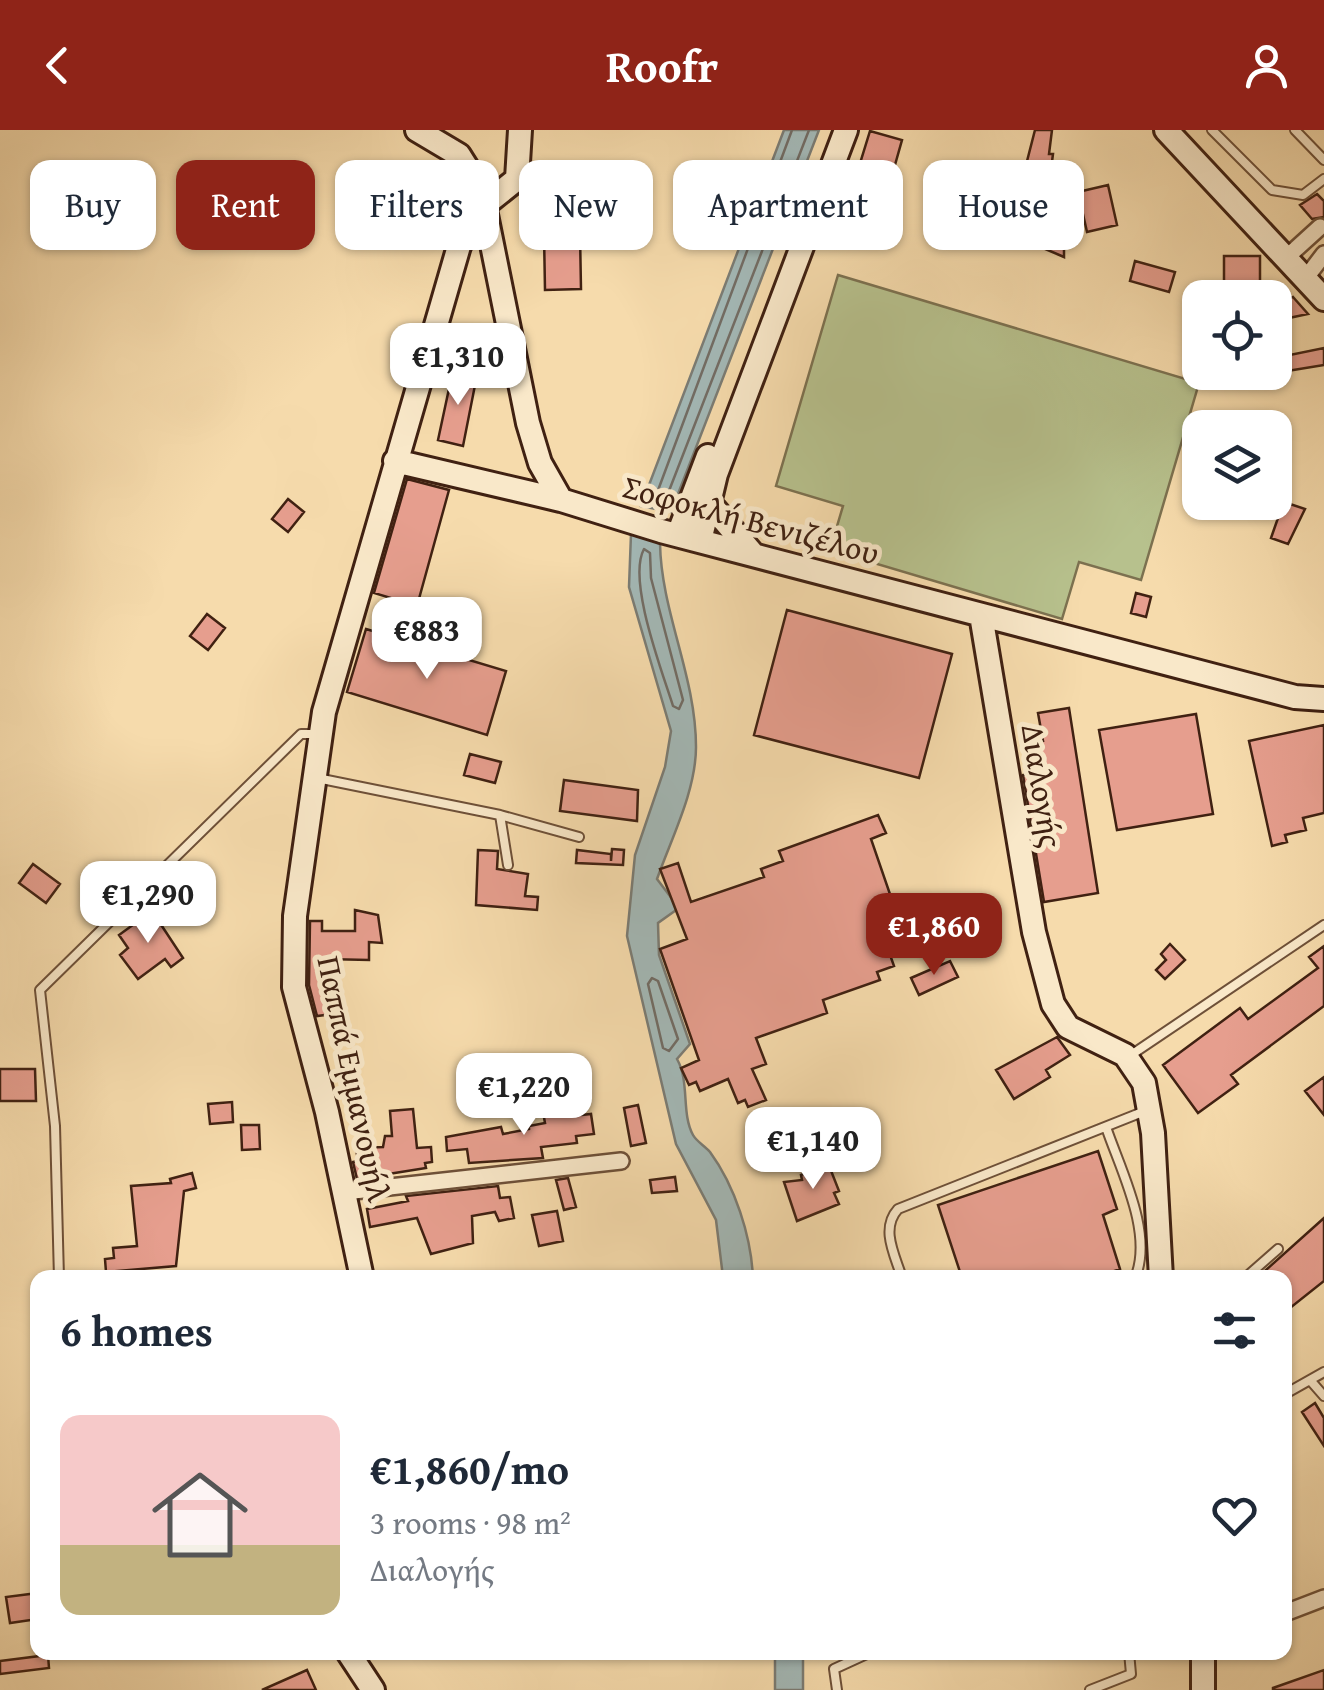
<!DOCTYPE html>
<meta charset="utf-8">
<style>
:root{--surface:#fff;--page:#f2f2f3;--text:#1f2937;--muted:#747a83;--accent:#8f2418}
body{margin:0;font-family:"Gentium Book Plus",serif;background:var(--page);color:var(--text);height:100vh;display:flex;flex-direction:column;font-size:38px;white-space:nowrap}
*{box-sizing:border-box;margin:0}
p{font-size:32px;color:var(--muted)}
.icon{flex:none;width:55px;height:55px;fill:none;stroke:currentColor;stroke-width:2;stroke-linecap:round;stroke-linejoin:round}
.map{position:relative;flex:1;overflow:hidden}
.details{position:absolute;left:30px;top:1140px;width:1262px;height:390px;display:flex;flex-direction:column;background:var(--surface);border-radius:20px;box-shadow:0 2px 8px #0004}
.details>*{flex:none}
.banner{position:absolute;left:30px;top:30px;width:1265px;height:90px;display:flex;gap:20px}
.buttons{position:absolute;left:1182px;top:150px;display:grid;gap:20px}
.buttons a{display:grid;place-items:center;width:110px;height:110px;border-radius:20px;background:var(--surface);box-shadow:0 2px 8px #0004;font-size:50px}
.price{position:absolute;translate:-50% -85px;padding:0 22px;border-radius:20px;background:#fff;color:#222;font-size:32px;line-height:65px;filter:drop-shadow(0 2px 5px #0008)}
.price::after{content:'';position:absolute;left:50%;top:60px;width:30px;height:22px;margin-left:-15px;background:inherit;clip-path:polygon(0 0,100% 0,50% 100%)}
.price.on{background:var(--accent);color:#fff}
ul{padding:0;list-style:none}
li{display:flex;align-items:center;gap:30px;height:250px;padding:0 30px}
li span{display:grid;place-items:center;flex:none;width:280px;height:200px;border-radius:20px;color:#555}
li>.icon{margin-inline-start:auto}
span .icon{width:120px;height:120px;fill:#fffc;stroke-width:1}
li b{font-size:42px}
h2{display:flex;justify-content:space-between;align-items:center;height:120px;padding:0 30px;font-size:42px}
.tag{padding:0 35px;border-radius:20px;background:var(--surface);box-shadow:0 2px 8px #0004;font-size:35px;line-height:90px}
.tag.on{background:var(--accent);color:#fff}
header{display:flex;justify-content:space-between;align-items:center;height:130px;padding:0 30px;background:var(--accent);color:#fff;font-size:45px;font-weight:700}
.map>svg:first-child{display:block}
</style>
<header><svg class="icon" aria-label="back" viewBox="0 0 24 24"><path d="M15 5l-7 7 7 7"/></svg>Roofr<svg class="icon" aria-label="person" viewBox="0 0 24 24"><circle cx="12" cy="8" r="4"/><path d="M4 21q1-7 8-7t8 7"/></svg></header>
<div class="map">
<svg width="1324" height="1560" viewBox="0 0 1324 1560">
<rect width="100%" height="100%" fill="#f6dbac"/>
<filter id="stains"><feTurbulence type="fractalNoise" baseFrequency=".002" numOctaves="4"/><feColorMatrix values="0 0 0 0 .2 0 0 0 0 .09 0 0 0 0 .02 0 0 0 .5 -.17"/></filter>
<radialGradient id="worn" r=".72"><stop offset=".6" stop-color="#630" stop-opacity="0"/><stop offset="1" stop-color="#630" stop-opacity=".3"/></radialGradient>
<path fill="#b7c18d" stroke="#7c7150" stroke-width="2.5" d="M838,145L1199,253L1141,450L1079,432L1062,489L830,420L843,376L776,356Z"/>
<path fill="#a3b8b6" stroke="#7b7c74" stroke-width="2.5" d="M784,0H819L671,382L641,376Z
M631,404L660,413C661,482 696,546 696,617C696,661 671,709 657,749L679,778L658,793L659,825L690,914L677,929C690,952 681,983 693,1005C697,1012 705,1016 710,1022C735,1056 751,1106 753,1147H723L716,1090L676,1014L627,806L635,725L665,637L671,601L629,457Z
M775,1523H803V1560H775Z"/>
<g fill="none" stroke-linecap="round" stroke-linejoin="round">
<path stroke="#726c64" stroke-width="2.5" d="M792,0L657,363L660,369L667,366L809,0
M644,419L650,423L651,448L683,570L679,579L673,576C662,541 627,450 644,419Z
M652,848L658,851L678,909L669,921L663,918L648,854Z"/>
</g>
<path fill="#e69e8e" stroke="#402112" stroke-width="2.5" d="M1035,0H1052L1049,24H1053L1050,47L1041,46L1033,93L1064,106V127L1012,105L1015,88L1002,86L1011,36L1026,35Z
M870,1L902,10L891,49L858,40Z
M965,48L990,62L982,76L957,62Z
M1108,55L1117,95L1087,102L1078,62Z
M1317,64L1324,71V87L1312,89L1300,75Z
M544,104H580L581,159L545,160Z
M1224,126H1260V152H1224Z
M1135,131L1175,142L1169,162L1130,151Z
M1293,167L1308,184L1284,189L1275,173Z
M1324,218V235L1275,243V228Z
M453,240L477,245L463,316L438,310Z
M407,349L449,360L417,476L374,463Z
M288,369L304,382L288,402L272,389Z
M1275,369L1305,379L1288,414L1271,408L1278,388L1239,375Z
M1136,463L1151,467L1146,487L1131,483Z
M787,480L952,524L919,648L754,605Z
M207,484L225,498L208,520L190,506Z
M366,499L506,541L487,605L347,562Z
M1069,578L1098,763L1044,772L1023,645L1035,643L1030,613L1043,611L1038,583Z
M1196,584L1213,684L1117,700L1099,600Z
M1324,595V683L1303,688L1306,700L1285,705L1287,712L1272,716L1249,611Z
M470,624L501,632L495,653L464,645Z
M564,650L638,660L637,691L560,681Z
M878,685L886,703L871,709L903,802L884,808L894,836L877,842L880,850L823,870L827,883L756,908L766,934L752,939L766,970L748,977L745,970L738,973L728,949L700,961L696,952L689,955L681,938L699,930L660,819L687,809L660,739L678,733L691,772L764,747L761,739L783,731L779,721Z
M612,719L624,720L623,735L576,733L577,720L611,724V731Z
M478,720L498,721L497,739L528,744L525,766L538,767L537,780L476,775Z
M33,734L60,754L46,773L19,753Z
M355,780L378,785L382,813L369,812V830L325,829L323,851L333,884L317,886L309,855L310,791H322V801H355Z
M152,781L183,828L171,837L165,829L138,849L120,825L128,818L119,805Z
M1170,814L1185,830L1165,849L1156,840L1166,830L1161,824Z
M1324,816V876L1231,945L1238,954L1198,983L1163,935L1240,878L1248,889L1318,838L1309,827Z
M950,831L958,847L919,865L911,848Z
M1057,907L1070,925L1046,940L1050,947L1014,969L996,940Z
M0,939H35L36,971H0Z
M1324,947V985L1305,961Z
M232,972L233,992L210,994L208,974Z
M638,975L646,1013L631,1016L624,978Z
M575,978L582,985L591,984L594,1004L576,1006L577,1013L541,1017L543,1028L469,1033L467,1019L447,1021L446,1007L501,997L503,1004L529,999V996L545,993L543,982Z
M413,979L417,1018L431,1017L432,1032L425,1033L426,1038L357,1049L353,1032L358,1031L356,1018L383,1017L385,1006H392L390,981Z
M241,995H259L260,1019L242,1020Z
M1098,1021L1117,1079L1103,1085L1120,1139L1095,1148H962L938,1075Z
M828,1033L839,1061L834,1063L839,1074L797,1091L784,1052L802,1050L801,1045Z
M192,1043L196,1058L184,1061L176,1136L106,1142L105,1129L114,1128L113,1118L137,1116L131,1056L171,1053L170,1049Z
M675,1047L677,1061L652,1063L650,1050Z
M568,1048L576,1077L564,1080L556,1050Z
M498,1056L500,1068L510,1067L514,1088L499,1091L495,1082L472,1086L473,1113L431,1124L417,1088L370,1097L367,1079L408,1071L406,1066Z
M557,1081L563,1111L539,1116L532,1085Z
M1324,1088V1151L1285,1182V1148H1257Z
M1315,1273L1324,1288V1316L1302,1282Z
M38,1463V1489L10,1493L6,1467Z
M48,1525L49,1538L0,1544V1531Z
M307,1540L316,1560H262Z
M1324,1540V1560H1273V1558Z"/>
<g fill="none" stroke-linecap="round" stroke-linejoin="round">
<defs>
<path id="lane" d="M1212,0L1272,60L1303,65L1324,49
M1295,0L1324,30
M317,648L500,685L579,707
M500,685L508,735
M1131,925L1324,795
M1106,997C1120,1039 1154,1103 1135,1148
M59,1148L55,996L40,860L301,604H316
M902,1148C895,1125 880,1099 898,1079L1145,981
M1245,1148L1278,1119
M1310,1250L1324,1266
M1285,1264L1324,1242
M837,1560L834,1539L871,1522
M1090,1560L1131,1544L1129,1522"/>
<path id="street" d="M1287,127L1320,97
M1305,149L1324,124
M345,1062L621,1031
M1285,1483L1324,1468"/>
<path id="secondary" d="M417,0L459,25L481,60L528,293L540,333L561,370
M1166,0L1324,169
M395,331L561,370L661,401L1295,567L1324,569
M712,376L752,423
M678,405L708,326
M700,411L716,344L846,0
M981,485L1034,802L1053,874L1068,897L1125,925L1144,953L1153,1003L1161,1148
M362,1148L327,982L294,857L295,786L324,582L459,116L477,81L517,49L520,0
M348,1522L373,1560
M1203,1522V1560"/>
</defs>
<use href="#lane" stroke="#6e5038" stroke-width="12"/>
<use href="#street" stroke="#6e5038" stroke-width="20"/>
<use href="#secondary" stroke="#402112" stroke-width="28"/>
<use href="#lane" stroke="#f9e8c9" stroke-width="8"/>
<use href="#street" stroke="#f9e8c9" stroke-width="15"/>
<use href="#secondary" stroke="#f9e8c9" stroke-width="22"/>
</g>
<g text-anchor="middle" stroke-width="10" stroke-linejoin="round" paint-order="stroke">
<g font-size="32" fill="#402112" stroke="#f9e8c9">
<text transform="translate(751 390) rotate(15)" y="11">Σοφοκλή Βενιζέλου</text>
<text transform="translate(1042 656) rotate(81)" y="11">Διαλογής</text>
<text transform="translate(354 949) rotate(78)" y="11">Παππά Εμμανουήλ</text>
</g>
</g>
<rect width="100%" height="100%" filter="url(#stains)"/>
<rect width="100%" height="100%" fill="url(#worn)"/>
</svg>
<div class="buttons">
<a><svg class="icon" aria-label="locate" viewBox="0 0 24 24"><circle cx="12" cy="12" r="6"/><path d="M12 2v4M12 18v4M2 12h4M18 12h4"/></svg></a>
<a><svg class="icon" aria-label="layers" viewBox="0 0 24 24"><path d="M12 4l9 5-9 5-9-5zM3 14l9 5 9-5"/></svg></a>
</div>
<b class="price" style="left:458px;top:278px">€1,310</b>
<b class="price" style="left:427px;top:552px">€883</b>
<b class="price" style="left:148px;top:816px">€1,290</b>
<b class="price on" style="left:934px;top:848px">€1,860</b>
<b class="price" style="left:524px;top:1008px">€1,220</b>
<b class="price" style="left:813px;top:1062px">€1,140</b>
<div class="banner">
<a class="tag">Buy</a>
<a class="tag on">Rent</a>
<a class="tag">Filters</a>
<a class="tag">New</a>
<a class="tag">Apartment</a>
<a class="tag">House</a>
</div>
<section class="details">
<h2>6 homes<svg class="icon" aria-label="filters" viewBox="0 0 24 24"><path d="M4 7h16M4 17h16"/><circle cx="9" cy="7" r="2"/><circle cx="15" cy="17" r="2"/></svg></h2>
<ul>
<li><span style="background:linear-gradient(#f6c9c9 65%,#c2b280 0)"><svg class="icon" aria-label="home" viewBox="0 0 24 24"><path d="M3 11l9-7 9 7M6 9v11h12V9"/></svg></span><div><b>€1,860/mo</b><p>3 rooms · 98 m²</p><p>Διαλογής</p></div><svg class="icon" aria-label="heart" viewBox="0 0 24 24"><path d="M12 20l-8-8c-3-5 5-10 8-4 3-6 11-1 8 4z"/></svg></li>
</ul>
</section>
</div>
